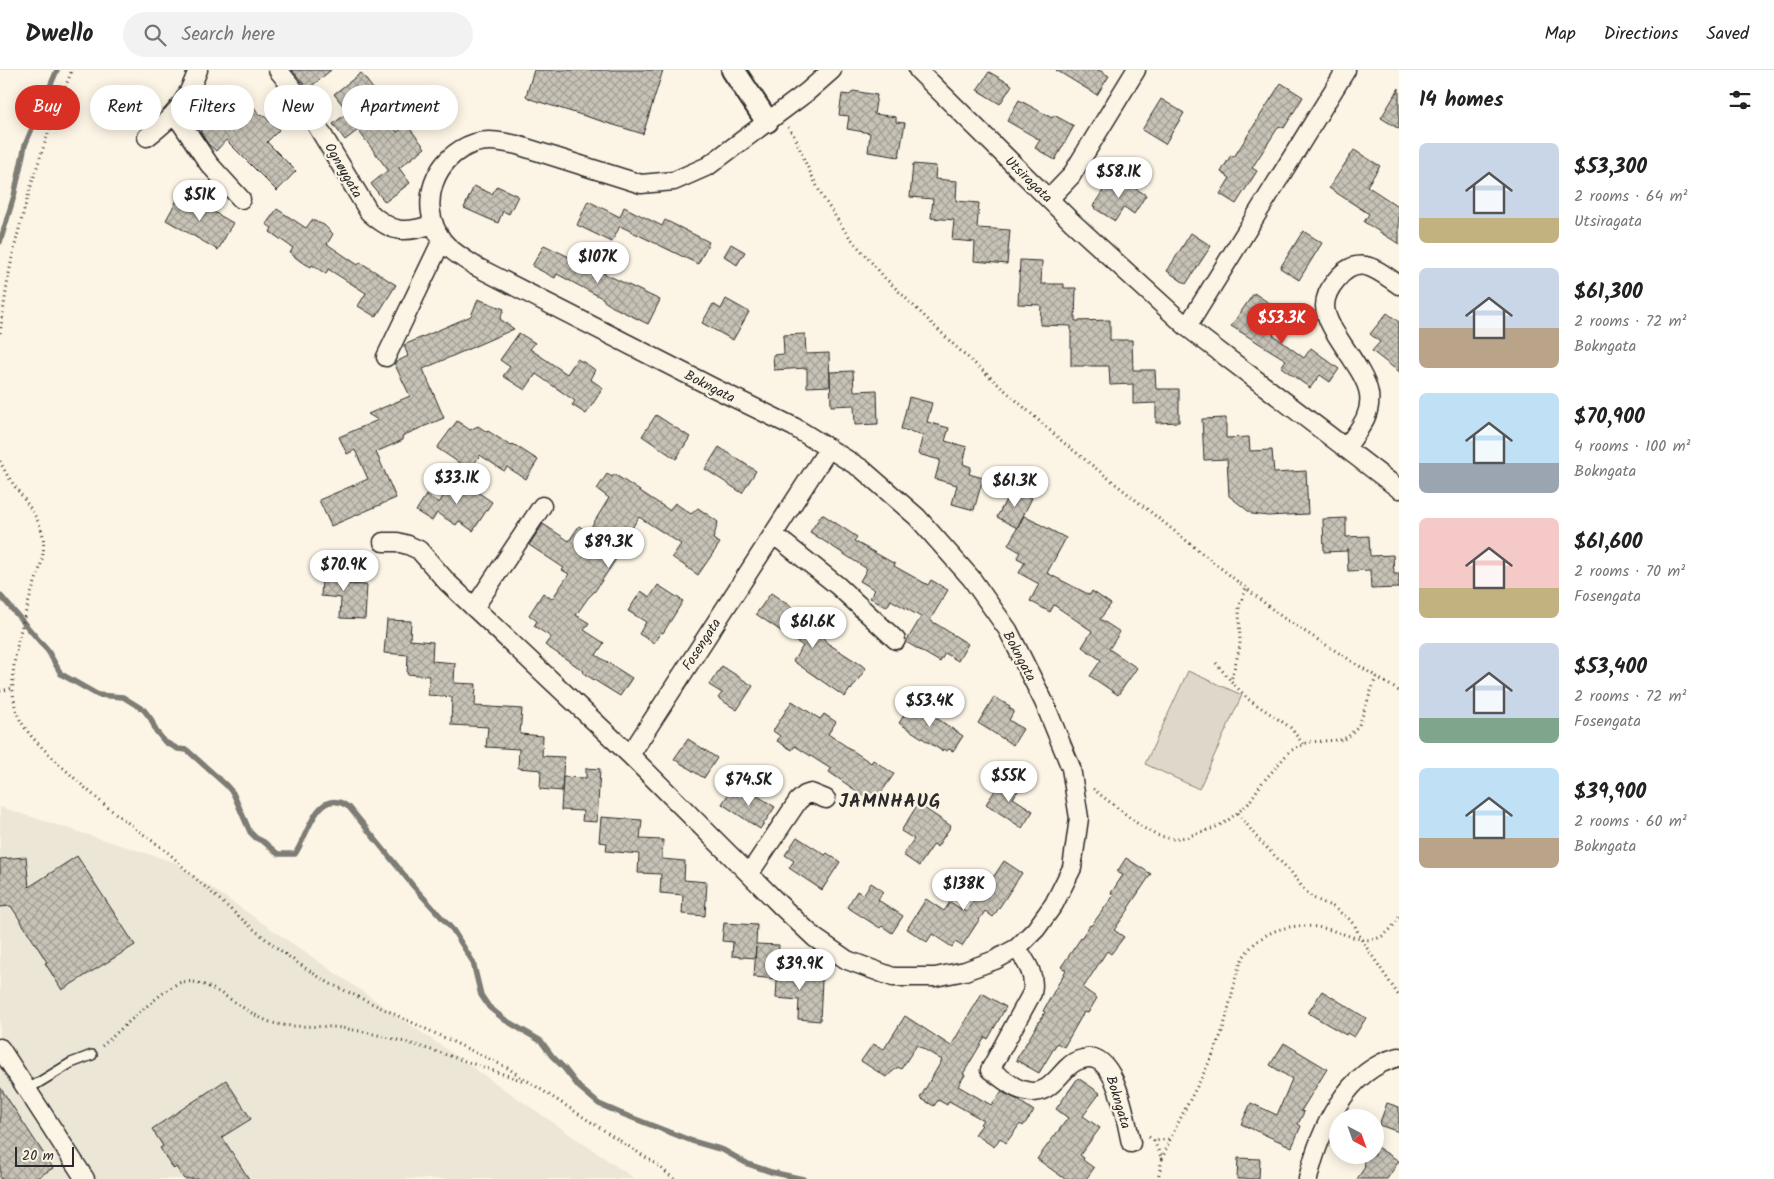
<!DOCTYPE html>
<meta charset="utf-8">
<style>
:root{--surface:#fff;--page:#f2f2f2;--text:#222;--muted:#767676;--line:#e0e0e0;--accent:#d93025}
body{margin:0;font-family:Kalam,sans-serif;background:var(--page);color:var(--text);height:100vh;display:flex;flex-direction:column;font-size:19px;white-space:nowrap}
*{box-sizing:border-box;margin:0}
p{font-size:16px;color:var(--muted)}
.icon{flex:none;width:28px;height:28px;fill:none;stroke:currentColor;stroke-width:2;stroke-linecap:round;stroke-linejoin:round}
.map{position:relative;flex:1;overflow:hidden}
.details{display:flex;flex-direction:column;background:var(--surface);width:375px}
.details>*{flex:none}
.banner{position:absolute;left:15px;top:15px;width:475px;height:45px;display:flex;gap:10px}
.needle{width:32px;rotate:139deg}
.fabs{position:absolute;left:1329px;top:1039px;display:grid;gap:10px}
.fabs a{display:grid;place-items:center;width:55px;height:55px;border-radius:50%;background:var(--surface);box-shadow:0 2px 12px #0003;font-size:25px}
.scale{position:absolute;left:15px;bottom:12px;width:59px;box-sizing:border-box;padding-left:5px;border:2px solid #2b2b2b;border-top:0;font-size:14px;line-height:18px;white-space:nowrap;color:#2b2b2b;-webkit-text-stroke:4px #fcf5e5;paint-order:stroke}
.price{position:absolute;translate:-50% -42px;padding:0 11px;border-radius:18px;background:#fff;color:#222;font-size:16px;line-height:32px;filter:drop-shadow(0 1px 2px #0008)}
.price::after{content:'';position:absolute;left:50%;top:30px;width:15px;height:11px;margin-left:-8px;background:inherit;clip-path:polygon(0 0,100% 0,50% 100%)}
.price.on{background:var(--accent);color:#fff}
ul{padding:0;list-style:none}
li{display:flex;align-items:center;gap:15px;height:125px;padding:0 20px}
li span{display:grid;place-items:center;flex:none;width:140px;height:100px;border-radius:8px;color:#555}
li>.icon{margin-inline-start:auto}
span .icon{width:60px;height:60px;fill:#fffc;stroke-width:1}
li b{font-size:21px}
h2{display:flex;justify-content:space-between;align-items:center;height:60px;padding:0 20px;font-size:21px}
.chip{padding:0 18px;border-radius:22px;background:var(--surface);box-shadow:0 2px 12px #0003;font-size:18px;line-height:45px}
.chip.on{background:var(--accent);color:#fff}
header{display:flex;align-items:center;gap:30px;box-sizing:border-box;height:70px;padding:0 25px;background:var(--surface);border-bottom:1px solid var(--line)}
header strong{font-size:24px}
nav{display:flex;gap:28px;margin-inline-start:auto;font-size:18px}
.search{width:350px;height:45px;background:var(--page);display:flex;align-items:center;gap:12px;box-sizing:border-box;padding:0 18px;border-radius:28px;color:var(--muted);font-size:19px}
main{display:flex;flex:1;min-height:0}
.map>svg:first-child{display:block}
</style>
<header>
<strong>Dwello</strong>
<div class="search"><svg class="icon" aria-label="search" viewBox="0 0 24 24"><circle cx="10" cy="10" r="6"/><path d="M15 15l6 6"/></svg>Search here</div>
<nav><a>Map</a><a>Directions</a><a>Saved</a></nav>
</header>
<main>
<div class="map">
<svg width="1399" height="1109" viewBox="0 0 1399 1109">
<defs>
<pattern id="building-cross-hatch" width="8" height="8" patternUnits="userSpaceOnUse" patternTransform="scale(1.25)"><rect width="8" height="8" fill="#c8c3b7"/><path d="M0 0l8 8M0 8l8-8" fill="none" stroke="#a39f95"/></pattern>
</defs>
<rect width="100%" height="100%" fill="#fcf5e5"/>
<filter id="ink" filterUnits="userSpaceOnUse"><feTurbulence type="fractalNoise" baseFrequency=".02" numOctaves="2"/><feDisplacementMap in="SourceGraphic" scale="10" xChannelSelector="R" yChannelSelector="G"/><feConvolveMatrix kernelMatrix="1 2 1 2 8 2 1 2 1" color-interpolation-filters="sRGB"/></filter>
<g filter="url(#ink)">
<path fill="#ece6d7" d="M0,737L174,792L635,1109H0Z"/>
<path fill="#ded8ca" stroke="#84827a" d="M1188,601L1242,625L1199,719L1145,694Z"/>
<g fill="none" stroke-linecap="round" stroke-linejoin="round">
<path stroke="#7d7b74" stroke-width="5.5" d="M0,172L14,126L25,75L57,0
M0,525L48,581L61,604L98,625L123,627L144,640L151,649L156,661L165,672L178,679L187,680L226,715L233,723L250,762L256,768L264,772L278,784H295C306,769 315,726 338,732C342,732 346,736 349,737L414,817L453,860L473,892L481,925L489,937L505,950L541,971L552,986L564,998L579,1017L599,1034L620,1043L692,1071L723,1080L748,1094L771,1102L803,1109"/>
</g>
<path fill="url(#building-cross-hatch)" stroke="#2b2b2b" d="M292,0H331L308,19Z
M534,0H663L643,64L530,29L526,26Z
M1056,0H1099L1109,6L1097,25Z
M989,2L1012,15L1000,34L977,20Z
M361,3L383,32L377,36L397,62L407,55L425,78L399,98L410,113L385,132L371,114L388,100L358,60L345,70L333,54L348,42L334,24Z
M1281,13L1303,27L1284,58L1279,56L1252,98L1257,101L1236,134L1220,124L1230,108L1221,102L1231,85L1234,87Z
M215,16L228,29L237,19L246,25L260,46L262,44L279,60L267,72L296,101L277,121L226,70L216,81L208,74L200,61L209,51L208,50L210,48L197,35Z
M1399,18V59L1381,48Z
M853,21L877,25L874,44L896,47V52L905,53L899,87L868,82L870,63L847,59L849,46L839,45L842,24L850,25Z
M1161,29L1184,43L1165,74L1142,60Z
M1019,30L1052,48L1054,45L1074,56L1055,90L1035,78L1040,70L1007,51Z
M1354,80L1380,96L1367,116L1399,137V174L1364,152L1369,144L1329,118Z
M913,94L936,96L935,109L957,111L956,131L979,133L977,158L1010,160L1007,194L974,191L975,172L952,170L954,150L931,148L933,129L910,127Z
M1115,106L1146,125L1134,144L1124,137L1115,151L1094,138L1095,137L1093,136L1106,116L1108,117Z
M474,116L492,124L497,116L518,126L509,144L503,141L498,153L464,138Z
M181,123L233,153L218,180L166,150Z
M588,131L620,147L624,137L662,156L665,150L709,172L698,194L620,156L612,172L577,155Z
M277,139L306,158L312,150L324,155L333,164L327,174L358,195L360,192L396,215L376,247L358,236L366,223L328,199L326,204L312,195L311,197L300,191L290,183L293,178L270,162L272,158L266,154Z
M1303,161L1322,173L1299,210L1280,198Z
M1191,163L1211,176L1186,214L1167,201Z
M731,174L745,182L737,195L724,186Z
M544,175L660,230L648,254L613,237L604,231V229L557,204L555,208L532,196Z
M1020,190L1042,191L1041,214H1064V218H1076L1075,251L1110,250V270H1132L1133,300H1155L1156,319H1179V352L1156,353V333L1133,334V314L1110,315L1109,296H1071V256L1040,255L1041,235L1018,234Z
M1254,223L1272,235L1261,252L1275,261L1273,265L1304,288L1311,278L1339,299L1330,312L1320,305L1310,318L1281,297L1286,290L1231,256Z
M478,229L504,239L500,249L514,259L423,299L444,348L402,366L403,370L376,382L396,428L331,456L319,430L368,409L355,380L347,384L339,367L378,350L368,344L410,326L394,293L408,286L404,275L471,246Z
M726,229L749,242L733,270L702,253L713,234L721,239Z
M1387,243L1399,252V302L1372,281L1380,272L1370,264Z
M519,263L535,273L530,279L567,304L577,289L587,294L595,300L590,309L603,318L586,344L572,335L575,331L536,304L525,320L503,306L510,297L500,290Z
M805,264L806,284L829,283L830,316L807,317V298L774,300L773,285L784,284L783,265Z
M853,301L854,321L877,320L878,354L855,355L854,335L831,336L830,302Z
M909,327L932,333L927,352L949,358L945,371L967,377L963,394L971,397L969,404L983,408L974,440L952,434L957,415L935,409L940,390L918,384L923,365L901,359Z
M656,345L690,367L676,389L642,366Z
M1226,348V368L1249,367L1250,381L1272,380L1274,403L1306,401L1308,444L1268,446L1252,444L1229,426L1227,389L1204,390L1202,349Z
M457,351L470,360L478,356L487,362L488,361L511,376L513,374L538,390L526,409L507,397L504,401L480,385L470,400L437,378Z
M719,377L756,401L742,423L705,399Z
M607,404L612,407L614,404L669,440L675,433L691,444L698,438L718,452L713,469L720,473L698,505L672,487L681,474L639,447L617,481L620,483L595,521L588,528L576,545L589,553L584,560L604,573L596,585L632,608L620,626L583,603L584,601L545,575L551,567L534,556L537,551L529,545L543,523L552,529L569,504L562,500L564,498L529,475L543,454L569,471L579,456L588,462L609,428L597,419Z
M456,407L492,432L473,461L459,451L456,455L437,443L432,451L416,441L426,425L439,433Z
M1012,418L1032,428L1017,458L997,447Z
M822,444L857,467L854,471L895,494L894,496L928,515L931,510L948,520L930,550L968,574L958,591L945,583L940,592L906,572L921,547L891,530L887,537L870,528L875,520L860,511L867,499L810,462Z
M1024,446L1066,468L1047,503L1090,525L1092,521L1111,534L1100,549L1120,562L1109,579L1137,598L1118,625L1090,606L1101,590L1082,577L1092,561L1054,535L1050,542L1030,531L1039,514L1019,503L1025,492L1017,488L1020,482L1008,475Z
M1346,448V467L1369,466L1370,486L1393,485L1394,504H1399V518L1371,519L1370,500L1348,501L1347,478V481L1324,482L1323,449Z
M323,493L345,494L344,514L367,515L365,549L340,548L341,528L321,526Z
M658,515L683,531L663,563L661,562L654,573L639,564L646,552L628,541L641,521L650,527Z
M771,523L802,544L792,560L821,565L827,573L866,598L851,620L850,619L845,627L793,591L803,576L756,544Z
M387,550L411,551L410,570L433,572L432,591L455,593L454,613L476,614L475,636L522,639L520,664L543,666L542,686L564,687L562,721L540,719L541,700L518,698L519,679L486,677L488,657L451,655L452,627L428,625L429,606L407,604L408,585L384,583Z
M722,596L753,616L737,640L718,628L722,623L709,615Z
M994,627L1010,636L1009,638L1014,641L1009,650L1023,659L1013,675L978,653Z
M792,631L820,649L824,644L836,652L828,664L871,693L873,690L894,704L874,733L829,702L831,699L795,676L792,680L777,671L780,666L773,661Z
M912,633L919,637L922,633L938,643L935,647L963,666L953,681L949,679L947,681L943,679L942,681L899,653Z
M688,669L717,688L704,708L674,689Z
M586,698L600,699L597,752L582,751L583,741L561,740L563,707L586,708Z
M1004,707L1020,718L1013,728L1033,741L1022,758L986,734Z
M733,717L742,723L745,718L775,737L760,759L722,734Z
M918,734L951,756L937,777L934,774L919,796L903,785L914,769L901,761Z
M601,747L642,750L640,769L663,770L662,789L685,791L684,810L707,812L705,846L682,844L683,825L660,823L661,804L638,803L639,784L606,781L607,773L599,772Z
M797,767L825,785L827,783L840,792L822,820L789,798L794,791L785,785Z
M77,786L135,875L62,920L45,893L47,892L11,836L0,837V789L26,787L29,817Z
M1126,788L1151,804L1128,838L1129,839L1114,860L1124,867L1111,884L1107,881L1083,918L1097,928L1088,943L1084,942L1064,977L1057,973L1039,1003L1016,990L1045,942L1043,941L1066,900L1061,897L1090,855L1091,856L1114,825L1111,823L1123,805L1117,802Z
M1004,791L1022,803L993,847L985,841L962,876L955,872L952,877L932,864L927,872L907,859L926,829L944,841L950,832L966,842L979,822L982,824Z
M871,813L883,821L878,830L903,846L892,863L882,856L880,858L847,837L857,821L863,825Z
M724,853L757,855L756,874L779,875L777,909L754,907L756,877L755,888L732,886L733,872L722,871Z
M778,894L801,896L800,909L822,910L820,951L798,949L799,930L776,928Z
M1322,921L1366,948L1354,967L1347,963L1346,965L1308,943Z
M982,923L1006,937L988,969L985,967L963,1004L965,1005L958,1016L991,1035L1002,1022L1018,1030L1034,1041L1023,1056L1020,1054L1006,1073L1000,1068L994,1077L975,1064L982,1055L980,1054L983,1050L949,1031L947,1035L938,1030L934,1036L920,1028L942,990L917,975L901,999L898,997L886,1007L861,991L873,974L884,979L905,946L951,976Z
M1284,973L1327,999L1301,1041L1304,1042L1298,1054L1301,1056L1292,1077L1241,1054L1251,1033L1277,1045L1292,1009L1270,995Z
M1078,1008L1100,1023L1083,1046L1100,1058L1080,1085L1084,1088L1083,1090L1094,1098L1086,1109H1065L1037,1089L1068,1048L1056,1039Z
M226,1010L251,1049L222,1067L249,1109H184L176,1097L174,1099L160,1078L163,1076L152,1059Z
M0,1017L53,1098L35,1109H0Z
M1387,1033L1399,1037V1062L1379,1055Z
M1375,1076L1399,1091L1387,1109H1357L1365,1097L1362,1085H1375Z
M1238,1088L1260,1089L1259,1109H1237Z"/>
<g fill="none" stroke-linecap="round" stroke-linejoin="round">
<defs>
<path id="service" d="M28,1019L71,993L92,985"/>
<path id="minor" d="M278,0L299,26L369,142C392,163 404,164 434,154
M918,0L1072,152L1187,257L1399,419
M175,44L209,94L241,129
M147,67C175,46 186,33 198,0
M1049,129L1071,106L1136,0
M1187,257L1346,0
M386,287L442,170
M1346,378C1358,360 1372,346 1369,324C1365,297 1325,260 1325,236C1325,225 1330,217 1337,209C1359,183 1377,200 1399,215
M773,464L838,516L896,570
M383,472H397L408,475L419,480L447,512L630,685L781,836L815,868L847,890L893,907H935L965,901L995,890L1017,878L1036,859L1054,834L1072,798L1079,748L1071,698L1044,632L1008,560L971,508L917,447L862,399L794,357L714,318L475,196C463,188 450,181 442,170C417,135 434,86 475,73C489,69 503,72 517,75L641,114L674,111L708,96L807,22L832,0
M474,538L542,436
M630,685L829,378
M749,804L798,731L805,725L811,723L826,729
M1017,878C1027,893 1036,905 1032,923L990,1000C1001,1007 1013,1019 1026,1021C1046,1026 1055,1010 1067,998C1071,994 1077,990 1083,989C1116,978 1126,1052 1131,1073
M0,978L85,1109
M1308,1109C1319,1062 1346,999 1399,987"/>
<path id="tertiary" d="M733,0L767,51"/>
</defs>
<use href="#service" stroke="#2b2b2b" stroke-width="12"/>
<use href="#minor" stroke="#2b2b2b" stroke-width="21"/>
<use href="#tertiary" stroke="#2b2b2b" stroke-width="26"/>
<path stroke="#2b2b2b" stroke-width="3" stroke-dasharray="1 4" stroke-linecap="butt" d="M788,57L795,67L805,92L822,126L847,164L885,208L954,275L1063,372L1282,547L1399,621
M0,263C4,237 7,210 13,184C27,122 48,60 72,0
M0,391C10,416 38,440 43,466C46,485 38,504 32,521C22,554 7,602 15,636C21,660 39,674 55,690C72,706 88,721 106,736C125,751 146,766 166,781C176,789 184,799 194,807C237,845 280,885 331,914L506,997L656,1094L674,1109
M1246,519L1239,537L1240,576L1231,611L1248,629L1290,657L1303,674
M1216,593L1231,611
M0,621L13,618
M1093,719L1142,757L1156,765L1172,769L1186,767L1214,758L1226,752L1248,734L1262,713L1290,681L1308,672L1340,670L1348,667L1359,655L1376,607
M1238,743L1258,769L1291,802L1305,821L1313,828L1333,837L1349,849L1355,856L1361,869L1399,926
M102,976C116,964 167,915 182,912C213,907 245,947 277,954C298,958 321,955 342,958C402,967 466,992 524,1011
M1149,1067L1154,1071L1170,1069
M1154,1071L1162,1089L1158,1109
M1162,1089C1177,1049 1202,1012 1218,972C1224,959 1227,943 1231,928C1236,909 1237,891 1252,876C1275,853 1308,852 1337,862C1348,865 1362,872 1374,869C1386,867 1393,857 1399,847"/>
<use href="#service" stroke="#fcf5e5" stroke-width="9"/>
<use href="#minor" stroke="#fcf5e5" stroke-width="18"/>
<use href="#tertiary" stroke="#fcf5e5" stroke-width="22"/>
</g>
</g>
<g text-anchor="middle" stroke-width="4.5" stroke-linejoin="round" paint-order="stroke">
<g font-size="14" fill="#2b2b2b" stroke="#fcf5e5">
<text transform="translate(344 100) rotate(60)" y="5">Ognøygata</text>
<text transform="translate(1029 109) rotate(44)" y="5">Utsiragata</text>
<text transform="translate(710 316) rotate(27)" y="5">Bokngata</text>
<text transform="translate(701 574) rotate(-57)" y="5">Fosengata</text>
<text transform="translate(1020 586) rotate(62)" y="5">Bokngata</text>
<text transform="translate(1119 1032) rotate(73)" y="5">Bokngata</text>
</g>
<g font-size="19" font-weight="bold" letter-spacing="1" fill="#2b2b2b" stroke="#fcf5e5">
<text x="890" y="737">JAMNHAUG</text>
</g>
</g>
</svg>
<div class="fabs">
<a><svg class="needle" viewBox="-14 -14 28 28"><path d="M0-13l5 13h-10z" fill="#e53935"/><path d="M0 13l5-13h-10z" fill="#767676"/></svg></a>
</div>
<div class="scale">20 m</div>
<b class="price" style="left:1119px;top:129px">$58.1K</b>
<b class="price" style="left:200px;top:152px">$51K</b>
<b class="price" style="left:598px;top:214px">$107K</b>
<b class="price on" style="left:1282px;top:275px">$53.3K</b>
<b class="price" style="left:457px;top:435px">$33.1K</b>
<b class="price" style="left:1015px;top:438px">$61.3K</b>
<b class="price" style="left:609px;top:499px">$89.3K</b>
<b class="price" style="left:344px;top:522px">$70.9K</b>
<b class="price" style="left:813px;top:579px">$61.6K</b>
<b class="price" style="left:930px;top:658px">$53.4K</b>
<b class="price" style="left:1009px;top:733px">$55K</b>
<b class="price" style="left:749px;top:737px">$74.5K</b>
<b class="price" style="left:964px;top:841px">$138K</b>
<b class="price" style="left:800px;top:921px">$39.9K</b>
<div class="banner">
<a class="chip on">Buy</a>
<a class="chip">Rent</a>
<a class="chip">Filters</a>
<a class="chip">New</a>
<a class="chip">Apartment</a>
</div>
</div>
<section class="details">
<h2>14 homes<svg class="icon" aria-label="filters" viewBox="0 0 24 24"><path d="M4 7h16M4 17h16"/><circle cx="9" cy="7" r="2"/><circle cx="15" cy="17" r="2"/></svg></h2>
<ul>
<li><span style="background:linear-gradient(#c9d6e8 75%,#c2b280 0)"><svg class="icon" aria-label="home" viewBox="0 0 24 24"><path d="M3 11l9-7 9 7M6 9v11h12V9"/></svg></span><div><b>$53,300</b><p>2 rooms · 64 m²</p><p>Utsiragata</p></div></li>
<li><span style="background:linear-gradient(#c9d6e8 60%,#b9a48a 0)"><svg class="icon" aria-label="home" viewBox="0 0 24 24"><path d="M3 11l9-7 9 7M6 9v11h12V9"/></svg></span><div><b>$61,300</b><p>2 rooms · 72 m²</p><p>Bokngata</p></div></li>
<li><span style="background:linear-gradient(#bfe0f5 70%,#9aa5b1 0)"><svg class="icon" aria-label="home" viewBox="0 0 24 24"><path d="M3 11l9-7 9 7M6 9v11h12V9"/></svg></span><div><b>$70,900</b><p>4 rooms · 100 m²</p><p>Bokngata</p></div></li>
<li><span style="background:linear-gradient(#f6c9c9 70%,#c2b280 0)"><svg class="icon" aria-label="home" viewBox="0 0 24 24"><path d="M3 11l9-7 9 7M6 9v11h12V9"/></svg></span><div><b>$61,600</b><p>2 rooms · 70 m²</p><p>Fosengata</p></div></li>
<li><span style="background:linear-gradient(#c9d6e8 75%,#7fa58c 0)"><svg class="icon" aria-label="home" viewBox="0 0 24 24"><path d="M3 11l9-7 9 7M6 9v11h12V9"/></svg></span><div><b>$53,400</b><p>2 rooms · 72 m²</p><p>Fosengata</p></div></li>
<li><span style="background:linear-gradient(#bfe0f5 70%,#b9a48a 0)"><svg class="icon" aria-label="home" viewBox="0 0 24 24"><path d="M3 11l9-7 9 7M6 9v11h12V9"/></svg></span><div><b>$39,900</b><p>2 rooms · 60 m²</p><p>Bokngata</p></div></li>
</ul>
</section>
</main>
